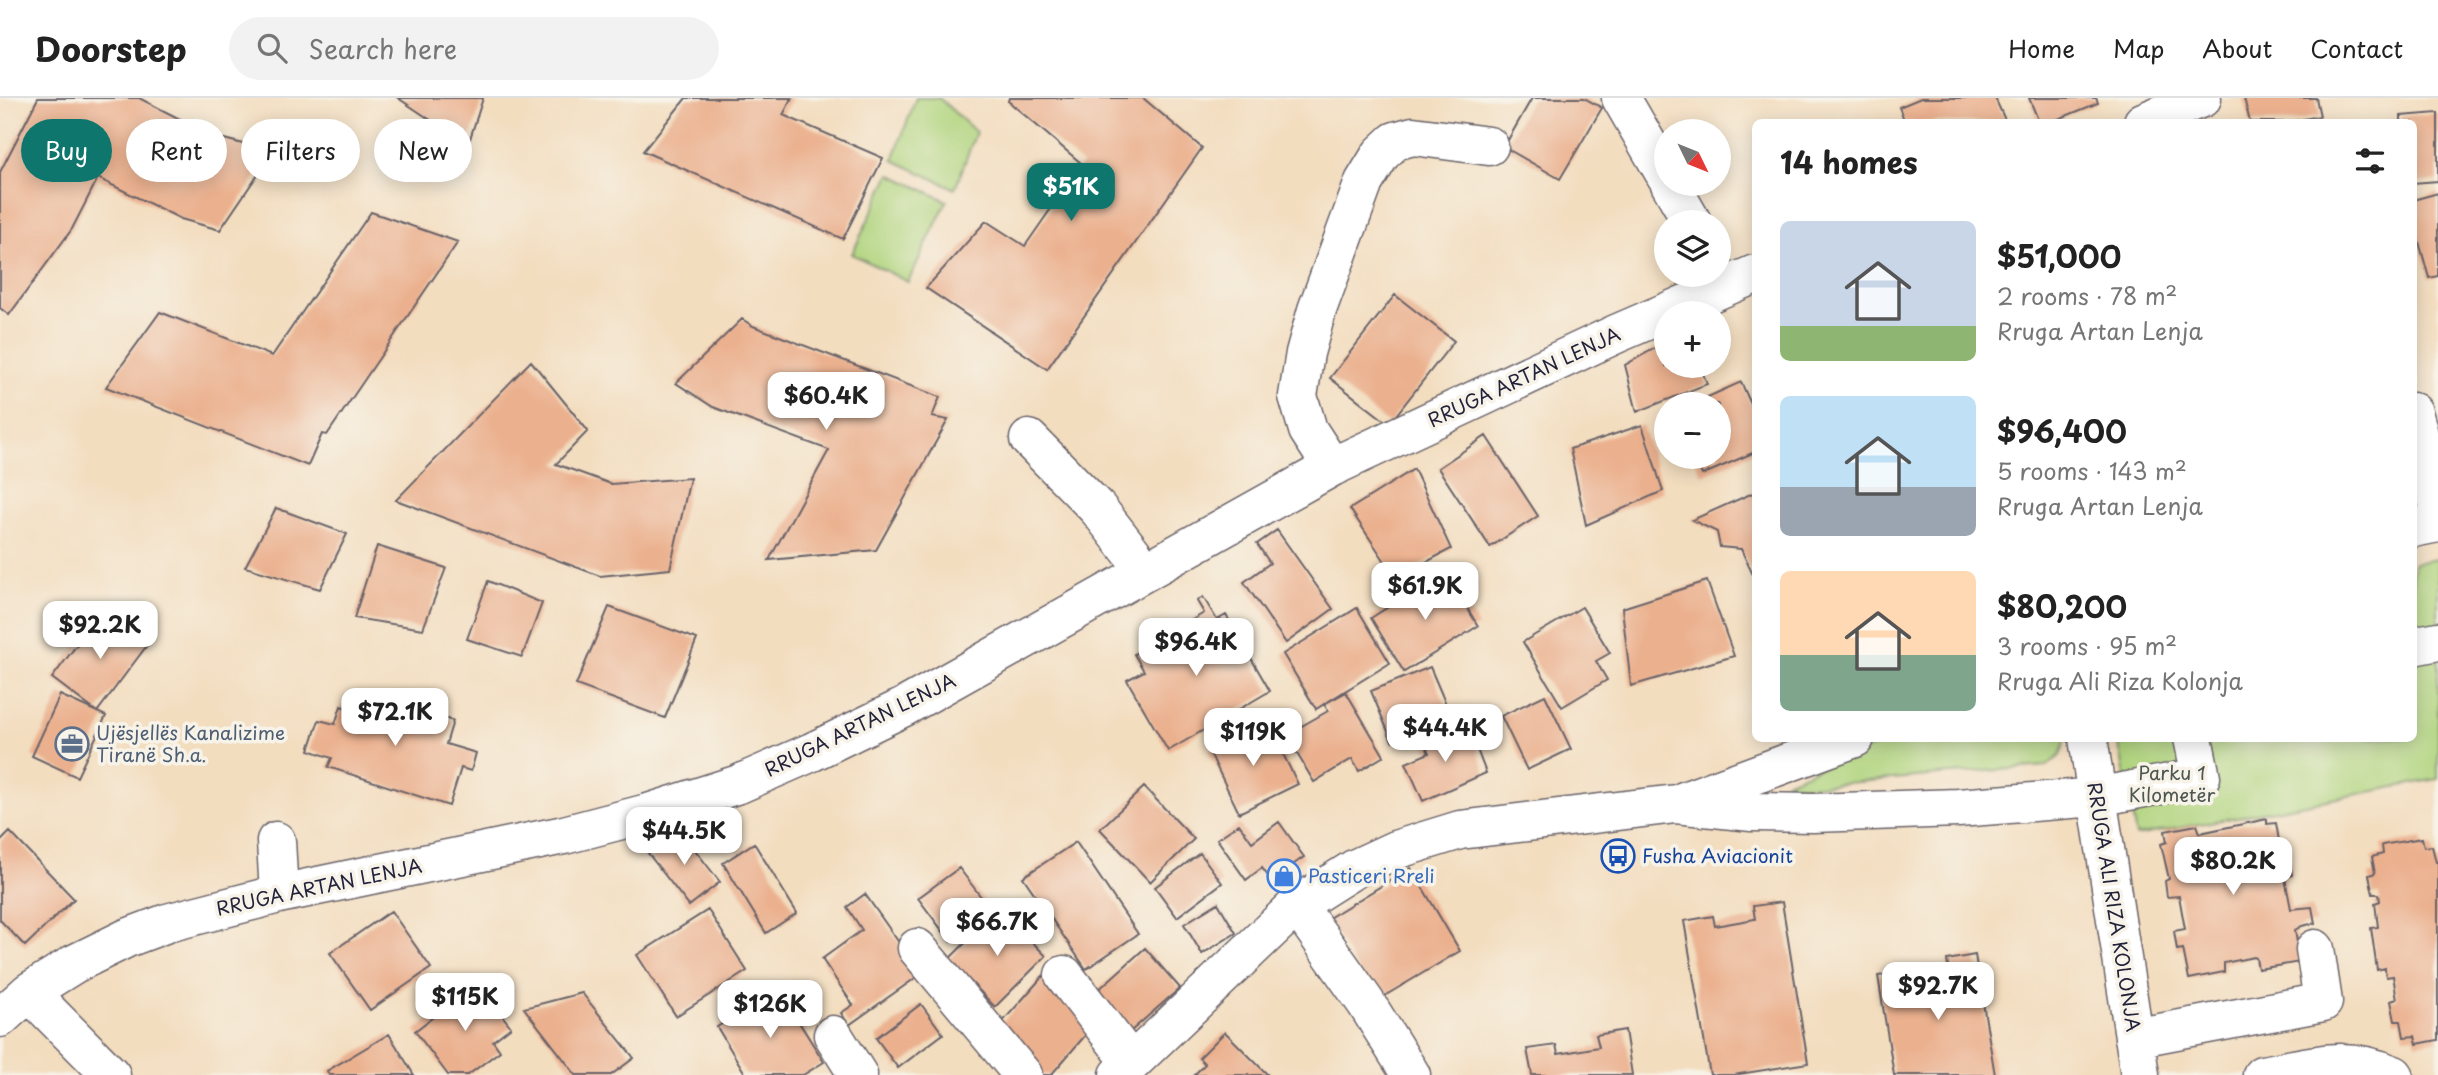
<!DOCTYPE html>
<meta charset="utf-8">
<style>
:root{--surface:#fff;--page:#f2f2f2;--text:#222;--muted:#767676;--line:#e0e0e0;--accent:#0f766e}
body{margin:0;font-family:"Playpen Sans",sans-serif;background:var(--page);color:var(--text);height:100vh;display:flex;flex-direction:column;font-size:26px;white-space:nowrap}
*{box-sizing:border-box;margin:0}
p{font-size:23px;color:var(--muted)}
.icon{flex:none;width:38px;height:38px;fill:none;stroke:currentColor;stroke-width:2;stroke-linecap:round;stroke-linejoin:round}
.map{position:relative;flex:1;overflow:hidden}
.panel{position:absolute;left:1752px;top:21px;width:665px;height:623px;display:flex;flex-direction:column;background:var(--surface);border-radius:10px;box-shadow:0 4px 18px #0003}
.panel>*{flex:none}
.banner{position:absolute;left:21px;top:21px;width:665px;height:63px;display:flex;gap:14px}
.needle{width:46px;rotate:133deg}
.controls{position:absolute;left:1654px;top:21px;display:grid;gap:14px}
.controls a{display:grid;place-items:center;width:77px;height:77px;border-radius:50%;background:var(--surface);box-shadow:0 4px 18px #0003;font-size:35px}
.price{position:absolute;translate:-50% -60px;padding:0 16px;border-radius:14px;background:#fff;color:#222;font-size:23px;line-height:46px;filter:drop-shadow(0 2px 4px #0008)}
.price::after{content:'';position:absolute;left:50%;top:42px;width:21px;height:16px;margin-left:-10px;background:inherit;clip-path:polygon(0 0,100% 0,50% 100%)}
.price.on{background:var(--accent);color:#fff}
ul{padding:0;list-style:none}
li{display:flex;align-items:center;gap:21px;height:175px;padding:0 28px}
li span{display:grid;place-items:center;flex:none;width:196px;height:140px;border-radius:10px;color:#555}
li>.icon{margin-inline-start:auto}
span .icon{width:84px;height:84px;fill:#fffc;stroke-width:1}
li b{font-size:30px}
h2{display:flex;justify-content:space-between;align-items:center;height:84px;padding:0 28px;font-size:30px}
.tag{padding:0 24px;border-radius:32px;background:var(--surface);box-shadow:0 4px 18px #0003;font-size:24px;line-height:63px}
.tag.on{background:var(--accent);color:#fff}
header{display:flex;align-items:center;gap:42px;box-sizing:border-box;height:98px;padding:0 35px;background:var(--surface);border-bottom:2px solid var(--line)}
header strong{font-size:33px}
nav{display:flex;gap:38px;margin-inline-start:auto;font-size:24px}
.search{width:490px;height:63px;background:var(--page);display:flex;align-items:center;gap:18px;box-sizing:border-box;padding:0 24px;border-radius:38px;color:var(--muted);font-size:26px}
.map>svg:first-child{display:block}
</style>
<header>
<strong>Doorstep</strong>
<div class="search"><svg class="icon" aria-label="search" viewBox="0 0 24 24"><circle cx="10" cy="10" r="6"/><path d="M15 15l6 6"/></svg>Search here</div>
<nav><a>Home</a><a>Map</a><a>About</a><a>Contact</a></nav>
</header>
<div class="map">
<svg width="2438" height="977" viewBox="0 0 2438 977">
<rect width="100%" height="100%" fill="#f7f3e8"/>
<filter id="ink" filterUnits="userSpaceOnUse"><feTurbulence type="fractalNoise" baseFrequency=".0143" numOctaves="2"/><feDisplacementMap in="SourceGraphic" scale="14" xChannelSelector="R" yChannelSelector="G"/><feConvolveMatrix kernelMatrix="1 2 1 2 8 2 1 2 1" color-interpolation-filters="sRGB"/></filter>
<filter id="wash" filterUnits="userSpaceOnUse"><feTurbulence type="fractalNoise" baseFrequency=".00686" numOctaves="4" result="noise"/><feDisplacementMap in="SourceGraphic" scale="28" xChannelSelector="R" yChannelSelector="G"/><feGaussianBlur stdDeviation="1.57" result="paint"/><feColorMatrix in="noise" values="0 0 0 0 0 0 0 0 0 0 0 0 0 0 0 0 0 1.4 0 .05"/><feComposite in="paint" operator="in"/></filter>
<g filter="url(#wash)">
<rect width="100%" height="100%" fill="#f3ddbf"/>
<path fill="#b0d47e" stroke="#697b5c" stroke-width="2" d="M916,0H939L976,34L955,91L893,62Z
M890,76L947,103L908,184L852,156Z
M2438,461V681L2136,738L2118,641L2413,640V465Z
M2066,640L2060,658L2046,668L1810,688L1786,684L1831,664L1896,641Z"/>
<g id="blocks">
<path fill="#ebb18f" d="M38,0H139L213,38L273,54L220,132L181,121L98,80L72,131L9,217L0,210V74Z
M398,0H483L468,47Z
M686,0H792L783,17L883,60L843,141L643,53Z
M1009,0H1143L1202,50L1047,271L926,190L986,123L1025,148L1082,66L1008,3Z
M1532,0H1584L1602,10L1560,81L1504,49Z
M1921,0H1995L2006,24H1905L1899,9Z
M2029,0H2096L2098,5L2051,24H2039Z
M2244,0H2316L2320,18L2288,24H2250Z
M2438,15V83L2413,85V24H2401V18Z
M2438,95V178L2429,180L2413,122V102Z
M371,114L458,144L327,337L322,336L308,368L106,289L160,214L272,258Z
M1395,197L1454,243L1389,326L1330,280Z
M742,221L753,228L940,299L932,319L948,322L876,452L769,462L829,352L713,309L676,285Z
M1666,244V268H1700L1707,286L1637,314L1625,267Z
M531,263L588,333L556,366L611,386L690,380L670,471L600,478L396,402Z
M1741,284L1755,315V354L1702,377L1694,359H1718V306H1692Z
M1642,327L1663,393L1586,427L1570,351Z
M1486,338L1538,418L1490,449L1438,370Z
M1414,371L1451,451L1396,480L1350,411Z
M1755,394V481L1741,451L1720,449L1717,434L1692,422Z
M276,410L347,436L320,491L245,469Z
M1277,432L1333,511L1286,545L1244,484L1270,465L1257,446Z
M377,448L446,470L423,531L354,520Z
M1445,473L1478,528L1404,574L1371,520Z
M488,483L542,505L522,559L467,541Z
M1707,483L1734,558L1631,588L1622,510Z
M1203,499L1217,522L1226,517L1270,593L1168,653L1127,582L1144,573L1134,556L1204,515L1197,503Z
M609,509L697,541L665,620L576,587Z
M1582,509L1610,555L1596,563L1607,582L1562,609L1523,544Z
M1357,510L1390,565L1316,611L1283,556Z
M103,512L148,546L97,614L52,580Z
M1430,569L1451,618L1392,643L1371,593Z
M1346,594L1384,658L1359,673L1352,661L1314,684L1286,637L1328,613L1324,606Z
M369,596L453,623L446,646L476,655L471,673L461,670L449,708L328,669L332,660L309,652L319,622L335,626L341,608L358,614Z
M60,597L106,618L77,679L32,658Z
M1545,597L1571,651L1527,672L1501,618Z
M1267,624L1298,686L1239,715L1209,653Z
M1441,629L1448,643L1470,633L1486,675L1423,703L1406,665L1429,655L1421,638Z
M1144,689L1194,741L1150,784L1100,731Z
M2267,721V726L2276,725L2282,760L2289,758L2292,777L2285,780L2291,811L2312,809L2315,825L2302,828L2295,832L2300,864L2258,871L2256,860L2254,859L2224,865V874L2189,881L2183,851L2177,852L2174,833L2185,831L2179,798L2167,799L2165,783L2169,781L2161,746L2167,744L2165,733L2197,727L2200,735Z
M1279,724L1304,759L1271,782L1262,770L1246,782L1217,741L1239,726L1252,744Z
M678,730L720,784L689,808L647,754Z
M10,734L74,801L25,848L0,822V744Z
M2422,740L2424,749L2432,748L2436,764H2438V942L2417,946L2415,938L2404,939L2401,923H2395L2391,903L2397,901L2393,878L2386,879L2385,870L2377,872L2371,830L2378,829L2375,805L2380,803L2379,796H2373L2369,777L2375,775L2372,759L2383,756L2382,747Z
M1076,744L1138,836L1086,871L1023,779Z
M754,745L797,815L766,835L723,765Z
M1200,755L1222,785L1177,819L1155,789Z
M959,770L991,812L950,843L918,800Z
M1411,770L1460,853L1376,903L1327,821Z
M865,796L921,876L849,927L841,915L853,907L822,861L862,832L847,809Z
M1782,804L1808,965L1733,977H1710L1684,823L1713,818L1715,828L1755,821L1753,808Z
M1218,805L1236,835L1202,856L1184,826Z
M1000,811L1046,858L995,909L949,861Z
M708,812L747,873L676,918L637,857Z
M391,813L431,870L370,912L330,855Z
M1145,850L1180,890L1123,940L1088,901Z
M1975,857L1995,977H1894L1878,878L1907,873L1908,882L1949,875L1947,862Z
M1043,878L1096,925L1051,977H1035L990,938Z
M477,885L511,929L493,943L500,953L468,977H448L415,933Z
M778,891L824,964L803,977H746L717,929Z
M582,895L634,960L611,977H576L524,910Z
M921,906L943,936L898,970L876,940Z
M1625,932L1632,977H1532L1527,951L1556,947L1558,956L1599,949L1596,937Z
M1225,934L1268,977H1194L1205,966L1199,960Z
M389,936L414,977H329L327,973Z"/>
</g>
</g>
<g filter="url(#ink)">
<use href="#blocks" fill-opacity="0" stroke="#6b6369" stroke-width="2"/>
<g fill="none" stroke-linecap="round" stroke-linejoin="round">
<defs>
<path id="minor" d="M1621,0L1666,78
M2143,24L2202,0
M1670,86L1692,124
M2413,314L2438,406
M1029,341L1098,411L1146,473
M1332,369L1308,332L1298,298L1305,255L1317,212L1364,84L1381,56L1395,43L1413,38L1489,48
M2413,430L2438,425
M2413,548L2438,543
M2088,640L2140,977
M1684,703L1855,640
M276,743L279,796
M1297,807L1366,905L1411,977
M917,850L1023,977
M1064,877L1131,964
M29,894L111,977
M0,920L29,894L74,866L127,840L167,825L279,796L564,737L648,715L739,686L812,654L904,609L1332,369L1616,236L1755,176
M833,937L858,977
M2134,940L2323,904L2315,851
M1119,977L1297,807L1354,771L1395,752L1460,732L1676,706L1752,714L1813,715L1958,710L2097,699L2201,679L2193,640
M2262,977C2314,968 2343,955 2394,977"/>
</defs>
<use href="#minor" stroke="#6b6369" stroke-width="41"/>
<use href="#minor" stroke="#fff" stroke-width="38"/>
</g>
</g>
<defs>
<symbol id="office-ring" viewBox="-11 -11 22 22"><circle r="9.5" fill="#f7f3e8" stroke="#5c6f8a" stroke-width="1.5"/><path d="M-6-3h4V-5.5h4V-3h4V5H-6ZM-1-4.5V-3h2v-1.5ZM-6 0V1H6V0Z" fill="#5c6f8a"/></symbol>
<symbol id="bus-ring" viewBox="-11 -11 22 22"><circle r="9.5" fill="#f7f3e8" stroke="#1a4fb4" stroke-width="1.5"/><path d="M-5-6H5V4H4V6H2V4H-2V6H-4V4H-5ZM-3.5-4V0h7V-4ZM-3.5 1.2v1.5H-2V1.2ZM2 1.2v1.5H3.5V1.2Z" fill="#1a4fb4"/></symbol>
<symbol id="shop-ring" viewBox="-11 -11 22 22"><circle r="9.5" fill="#f7f3e8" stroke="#3f7fe0" stroke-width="1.5"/><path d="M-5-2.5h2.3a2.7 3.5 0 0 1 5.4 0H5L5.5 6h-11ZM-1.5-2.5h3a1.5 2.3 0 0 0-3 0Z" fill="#3f7fe0"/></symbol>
</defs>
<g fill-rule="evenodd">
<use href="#office-ring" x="53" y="627" width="38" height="38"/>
<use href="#bus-ring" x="1599" y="739" width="38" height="38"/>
<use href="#shop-ring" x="1265" y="759" width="38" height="38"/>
</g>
<g text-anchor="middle" stroke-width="7" stroke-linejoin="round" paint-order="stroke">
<g font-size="19" fill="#22223b" stroke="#f7f3e8">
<text transform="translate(1524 279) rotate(-25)" y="7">RRUGA ARTAN LENJA</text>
<text transform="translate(860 627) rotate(-26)" y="7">RRUGA ARTAN LENJA</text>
<text transform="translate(319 789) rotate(-12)" y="7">RRUGA ARTAN LENJA</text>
<text transform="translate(2114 809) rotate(81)" y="7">RRUGA ALI RIZA KOLONJA</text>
</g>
<g font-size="19" fill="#4e5e75" stroke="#f7f3e8" text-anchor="start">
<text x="96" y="642">Ujësjellës Kanalizime<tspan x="96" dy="22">Tiranë Sh.a.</tspan></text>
</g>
<g font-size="19" fill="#4d574f" stroke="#f7f3e8">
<text x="2172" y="682">Parku 1<tspan x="2172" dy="22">Kilometër</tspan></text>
</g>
<g font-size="19" fill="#164399" stroke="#f7f3e8" text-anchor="start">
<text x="1642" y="765">Fusha Aviacionit</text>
</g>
<g font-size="19" fill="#366cbe" stroke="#f7f3e8" text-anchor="start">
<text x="1308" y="785">Pasticeri Rreli</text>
</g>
</g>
</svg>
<div class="controls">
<a><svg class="needle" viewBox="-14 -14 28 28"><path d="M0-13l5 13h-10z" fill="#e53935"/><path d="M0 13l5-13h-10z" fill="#767676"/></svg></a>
<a><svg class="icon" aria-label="layers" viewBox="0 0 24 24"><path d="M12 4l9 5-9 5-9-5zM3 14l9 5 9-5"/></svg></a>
<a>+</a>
<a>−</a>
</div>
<b class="price on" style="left:1071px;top:125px">$51K</b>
<b class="price" style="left:826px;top:334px">$60.4K</b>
<b class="price" style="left:1425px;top:524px">$61.9K</b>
<b class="price" style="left:100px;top:563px">$92.2K</b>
<b class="price" style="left:1196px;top:580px">$96.4K</b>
<b class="price" style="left:395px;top:650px">$72.1K</b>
<b class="price" style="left:1445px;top:666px">$44.4K</b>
<b class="price" style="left:1253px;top:670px">$119K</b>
<b class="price" style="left:684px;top:769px">$44.5K</b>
<b class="price" style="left:2233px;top:799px">$80.2K</b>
<b class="price" style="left:997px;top:860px">$66.7K</b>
<b class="price" style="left:1938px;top:924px">$92.7K</b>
<b class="price" style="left:465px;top:935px">$115K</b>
<b class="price" style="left:770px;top:942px">$126K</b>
<div class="banner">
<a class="tag on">Buy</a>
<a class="tag">Rent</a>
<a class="tag">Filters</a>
<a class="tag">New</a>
</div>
<section class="panel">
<h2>14 homes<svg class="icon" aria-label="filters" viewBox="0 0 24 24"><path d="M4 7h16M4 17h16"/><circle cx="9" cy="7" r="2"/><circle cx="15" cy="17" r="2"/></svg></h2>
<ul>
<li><span style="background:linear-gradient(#c9d6e8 75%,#8fb573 0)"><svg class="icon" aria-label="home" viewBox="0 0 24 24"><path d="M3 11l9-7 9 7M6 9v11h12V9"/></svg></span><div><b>$51,000</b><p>2 rooms · 78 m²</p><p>Rruga Artan Lenja</p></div></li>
<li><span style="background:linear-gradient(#bfe0f5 65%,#9aa5b1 0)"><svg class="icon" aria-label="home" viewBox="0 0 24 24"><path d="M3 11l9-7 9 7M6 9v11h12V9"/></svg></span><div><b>$96,400</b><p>5 rooms · 143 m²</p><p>Rruga Artan Lenja</p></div></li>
<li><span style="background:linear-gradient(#ffd9b3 60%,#7fa58c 0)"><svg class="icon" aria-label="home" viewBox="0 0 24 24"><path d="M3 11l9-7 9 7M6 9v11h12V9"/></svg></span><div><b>$80,200</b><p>3 rooms · 95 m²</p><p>Rruga Ali Riza Kolonja</p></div></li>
</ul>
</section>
</div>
